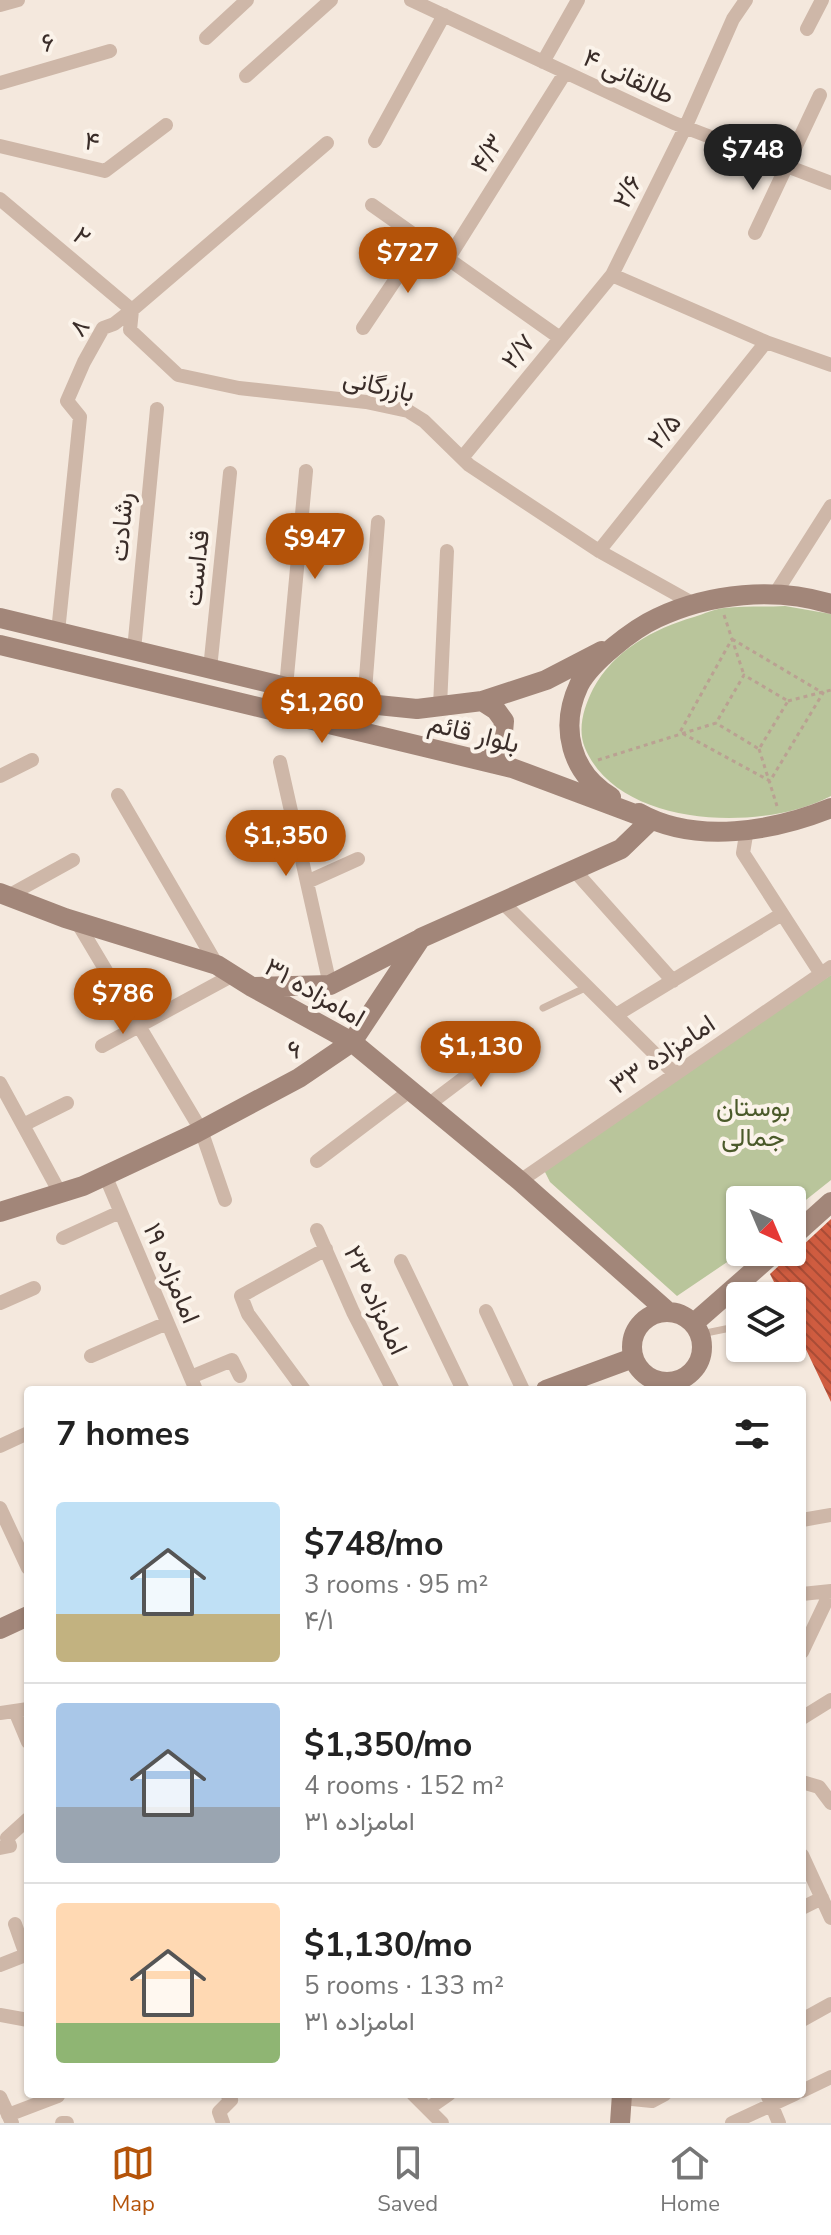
<!DOCTYPE html>
<meta charset="utf-8">
<style>
:root{--surface:#fff;--page:#f6f6f6;--text:#222;--muted:#767676;--line:#e0e0e0;--accent:#b45309}
body{margin:0;font-family:"Nunito Sans",Vazirmatn,sans-serif;background:var(--page);color:var(--text);height:100vh;display:flex;flex-direction:column;font-size:30px;white-space:nowrap}
*{box-sizing:border-box;margin:0}
p{font-size:26px;color:var(--muted)}
.icon{flex:none;width:44px;height:44px;fill:none;stroke:currentColor;stroke-width:2;stroke-linecap:round;stroke-linejoin:round}
.map{position:relative;flex:1;overflow:hidden}
.side{position:absolute;left:24px;top:1386px;width:782px;height:712px;display:flex;flex-direction:column;background:var(--surface);border-radius:8px;box-shadow:0 2px 6px #0004}
.side>*{flex:none}
.needle{width:52px;rotate:136deg}
.controls{position:absolute;left:726px;top:1186px;display:grid;gap:16px}
.controls a{display:grid;place-items:center;width:80px;height:80px;border-radius:8px;background:var(--surface);box-shadow:0 2px 6px #0004;font-size:40px}
.price{position:absolute;translate:-50% -68px;padding:0 18px;border-radius:28px;background:var(--accent);color:#fff;font-size:26px;line-height:52px;filter:drop-shadow(0 2px 4px #0008)}
.price::after{content:'';position:absolute;left:50%;top:48px;width:24px;height:18px;margin-left:-12px;background:inherit;clip-path:polygon(0 0,100% 0,50% 100%)}
.price.current{background:#222;color:#fff}
ul{padding:0;list-style:none}
li{display:flex;align-items:center;gap:24px;height:200px;padding:0 32px}
li+li{border-top:2px solid var(--line)}
li span{display:grid;place-items:center;flex:none;width:224px;height:160px;border-radius:8px;color:#555}
li>.icon{margin-inline-start:auto}
span .icon{width:96px;height:96px;fill:#fffc;stroke-width:1}
li b{font-size:34px}
h2{display:flex;justify-content:space-between;align-items:center;height:96px;padding:0 32px;font-size:34px}
.dock{display:flex;justify-content:space-around;align-items:center;height:112px;border-top:2px solid var(--line);background:var(--surface);font-size:22px;color:var(--muted)}
.dock a{display:grid;justify-items:center;gap:4px}
.dock .current{color:var(--accent)}
.map>svg:first-child{display:block}
</style>
<div class="map">
<svg width="831" height="2123" viewBox="0 0 831 2123">
<defs>
<pattern id="building-back-hatch" width="6" height="6" patternUnits="userSpaceOnUse" patternTransform="scale(2)"><rect width="6" height="6" fill="#cf5c40"/><path d="M-1 5l2 2M0 0l6 6M5-1l2 2" fill="none" stroke="#a94c36"/></pattern>
</defs>
<rect width="100%" height="100%" fill="#f4e8dd"/>
<path fill="#b9c59b" d="M785,606L831,614V796C764,832 619,829 585,748C577,729 584,707 593,689C614,650 653,629 694,617C704,614 714,609 724,608C744,606 765,607 785,606Z
M831,975V1180L792,1211V1200H740L742,1252L677,1296L550,1182L543,1168Z"/>
<path fill="url(#building-back-hatch)" d="M831,1219V1402L792,1320L804,1318L805,1310L801,1307H792V1296H781L770,1274L784,1261L788,1253L801,1247Z"/>
<g fill="none" stroke-linecap="round" stroke-linejoin="round">
<path stroke="#baa192" stroke-width="3" stroke-dasharray="4 4" stroke-linecap="butt" d="M724,615L744,675
M732,639L823,693L770,781L680,732Z
M788,701L831,690
M759,749L777,806
M598,760L716,723L744,675L788,701L759,749L716,723"/>
<path stroke="#ceb7a8" stroke-width="7" d="M543,1008L587,987
M792,1314L799,1313
M701,1334L740,1326"/>
<path stroke="#ceb7a8" stroke-width="14" d="M411,0L674,123L831,183
M0,5L18,0
M807,29L822,0
M206,38L247,0
M543,62L578,0
M246,76L331,0
M0,83L110,51
M375,141L444,15
M0,146L105,171L166,125
M0,199L132,310
M372,205L560,338
M755,233L820,95
M448,259L565,73
M612,275L766,342L831,365
M132,310L130,330L178,375L239,388L366,402L408,411L424,421L469,465L599,551L694,604
M363,328L422,240
M462,458L612,275L685,128L733,19L746,0
M599,551L766,342
M775,594L831,506
M58,632L80,417L67,401L84,362L103,328L114,324L132,310L327,143
M134,650L157,409
M210,669L230,473
M286,687L306,471
M364,704L378,522
M440,706L447,551
M280,762L330,985
M0,776L32,760
M118,795L217,965
M747,829L743,853L821,974
M574,870L673,981
M307,882L358,859
M8,896L73,860
M502,902L675,1074
M77,922L201,1130L225,1200
M616,1015L782,914
M102,1046L233,975
M0,1083L60,1193
M428,1105L510,1043
M23,1125L67,1103
M317,1161L411,1090
M105,1175L196,1390
M520,1181L831,967
M317,1230L353,1312L393,1390
M63,1238L120,1212
M401,1261L463,1390
M0,1303L34,1288
M486,1311L523,1390
M91,1356L167,1323
M191,1377L232,1360L240,1376
M304,1390L248,1314L241,1296L326,1249
M0,1446L28,1433
M0,1508L28,1568
M802,1520L831,1515
M802,1594L831,1591
M802,1652L831,1591
M15,1711L28,1742
M0,1713L28,1709
M802,1718L831,1700
M802,1782L819,1787L831,1803
M0,1848L10,1846L7,1838L28,1819
M802,1855L831,1918
M802,1908L822,1898
M15,1924L26,1955
M0,1965L28,1954
M0,2015L28,2020
M802,2020L831,2004
M802,2091L831,2077
M413,2094L442,2123
M767,2094L779,2123
M0,2097L12,2123
M622,2098L652,2101L665,2094
M429,2108L449,2094
M8,2115L58,2096L57,2094
M62,2123H67
M223,2123L219,2112L231,2100L227,2094
M732,2123L795,2094"/>
<path stroke="#a28679" stroke-width="20" d="M0,618L348,702L417,709L482,701L546,680L602,651
M0,645L512,768L651,820L621,849L421,938L352,1042L299,1078L194,1134L83,1186L0,1212
M482,701L496,710L504,721L502,744L488,762
M611,797C571,773 559,728 579,685C591,662 633,629 657,618C710,593 775,587 831,604
M639,813C696,845 774,831 831,808
M0,893L65,918L217,965L252,987L352,1042L520,1181L667,1311
M253,987L330,985L418,940
M792,1237L831,1202
M632 1347a35 35 0 1 1 70 0a35 35 0 1 1-70 0Z
M694,1323L775,1252
M546,1390L633,1358
M0,1629L28,1616
M620,2123L622,2094"/>
</g>
<g text-anchor="middle" stroke-width="8" stroke-linejoin="round" paint-order="stroke">
<g font-size="26" fill="#3a2d29" stroke="#fbf3ea">
<text transform="translate(48 42) rotate(-16)" y="9">۶</text>
<text transform="translate(629 76) rotate(25)" y="9">طالقانی ۴</text>
<text transform="translate(92 141) rotate(8)" y="9">۴</text>
<text transform="translate(487 153) rotate(-58)" y="9">۴/۳</text>
<text transform="translate(627 191) rotate(-63)" y="9">۲/۶</text>
<text transform="translate(82 236) rotate(40)" y="9">۲</text>
<text transform="translate(79 327) rotate(-54)" y="9">۸</text>
<text transform="translate(518 351) rotate(-51)" y="9">۲/۷</text>
<text transform="translate(379 385) rotate(13)" y="9">بازرگانی</text>
<text transform="translate(664 431) rotate(-51)" y="9">۲/۵</text>
<text transform="translate(121 527) rotate(-85)" y="9">رشادت</text>
<text transform="translate(196 568) rotate(-84)" y="9">قداست</text>
<text transform="translate(474 733) rotate(14)" y="9">بلوار قائم</text>
<text transform="translate(315 992) rotate(30)" y="9">امامزاده ۳۱</text>
<text transform="translate(295 1049) rotate(-34)" y="9">۶</text>
<text transform="translate(662 1054) rotate(-34)" y="9">امامزاده ۳۳</text>
<text transform="translate(172 1273) rotate(67)" y="9">امامزاده ۱۹</text>
<text transform="translate(376 1300) rotate(65)" y="9">امامزاده ۲۳</text>
</g>
<g font-size="26" fill="#4b5a2a" stroke="#fbf3ea">
<text x="753" y="1116">بوستان<tspan x="753" dy="30">جمالی</tspan></text>
</g>
</g>
</svg>
<div class="controls">
<a><svg class="needle" viewBox="-14 -14 28 28"><path d="M0-13l5 13h-10z" fill="#e53935"/><path d="M0 13l5-13h-10z" fill="#767676"/></svg></a>
<a><svg class="icon" aria-label="layers" viewBox="0 0 24 24"><path d="M12 4l9 5-9 5-9-5zM3 14l9 5 9-5"/></svg></a>
</div>
<b class="price current" style="left:753px;top:192px">$748</b>
<b class="price" style="left:408px;top:295px">$727</b>
<b class="price" style="left:315px;top:581px">$947</b>
<b class="price" style="left:322px;top:745px">$1,260</b>
<b class="price" style="left:286px;top:878px">$1,350</b>
<b class="price" style="left:123px;top:1036px">$786</b>
<b class="price" style="left:481px;top:1089px">$1,130</b>
<section class="side">
<h2>7 homes<svg class="icon" aria-label="filters" viewBox="0 0 24 24"><path d="M4 7h16M4 17h16"/><circle cx="9" cy="7" r="2"/><circle cx="15" cy="17" r="2"/></svg></h2>
<ul>
<li><span style="background:linear-gradient(#bfe0f5 70%,#c2b280 0)"><svg class="icon" aria-label="home" viewBox="0 0 24 24"><path d="M3 11l9-7 9 7M6 9v11h12V9"/></svg></span><div><b>$748/mo</b><p>3 rooms · 95 m²</p><p>۴/۱</p></div></li>
<li><span style="background:linear-gradient(#a9c7e8 65%,#9aa5b1 0)"><svg class="icon" aria-label="home" viewBox="0 0 24 24"><path d="M3 11l9-7 9 7M6 9v11h12V9"/></svg></span><div><b>$1,350/mo</b><p>4 rooms · 152 m²</p><p>امامزاده ۳۱</p></div></li>
<li><span style="background:linear-gradient(#ffd9b3 75%,#8fb573 0)"><svg class="icon" aria-label="home" viewBox="0 0 24 24"><path d="M3 11l9-7 9 7M6 9v11h12V9"/></svg></span><div><b>$1,130/mo</b><p>5 rooms · 133 m²</p><p>امامزاده ۳۱</p></div></li>
</ul>
</section>
</div>
<nav class="dock">
<a class="current"><svg class="icon" aria-label="map" viewBox="0 0 24 24"><path d="M3 6l6-2 6 2 6-2v14l-6 2-6-2-6 2zM9 4v14M15 6v14"/></svg>Map</a>
<a><svg class="icon" aria-label="saved" viewBox="0 0 24 24"><path d="M7 4h10v16l-5-4-5 4z"/></svg>Saved</a>
<a><svg class="icon" aria-label="home" viewBox="0 0 24 24"><path d="M3 11l9-7 9 7M6 9v11h12V9"/></svg>Home</a>
</nav>
